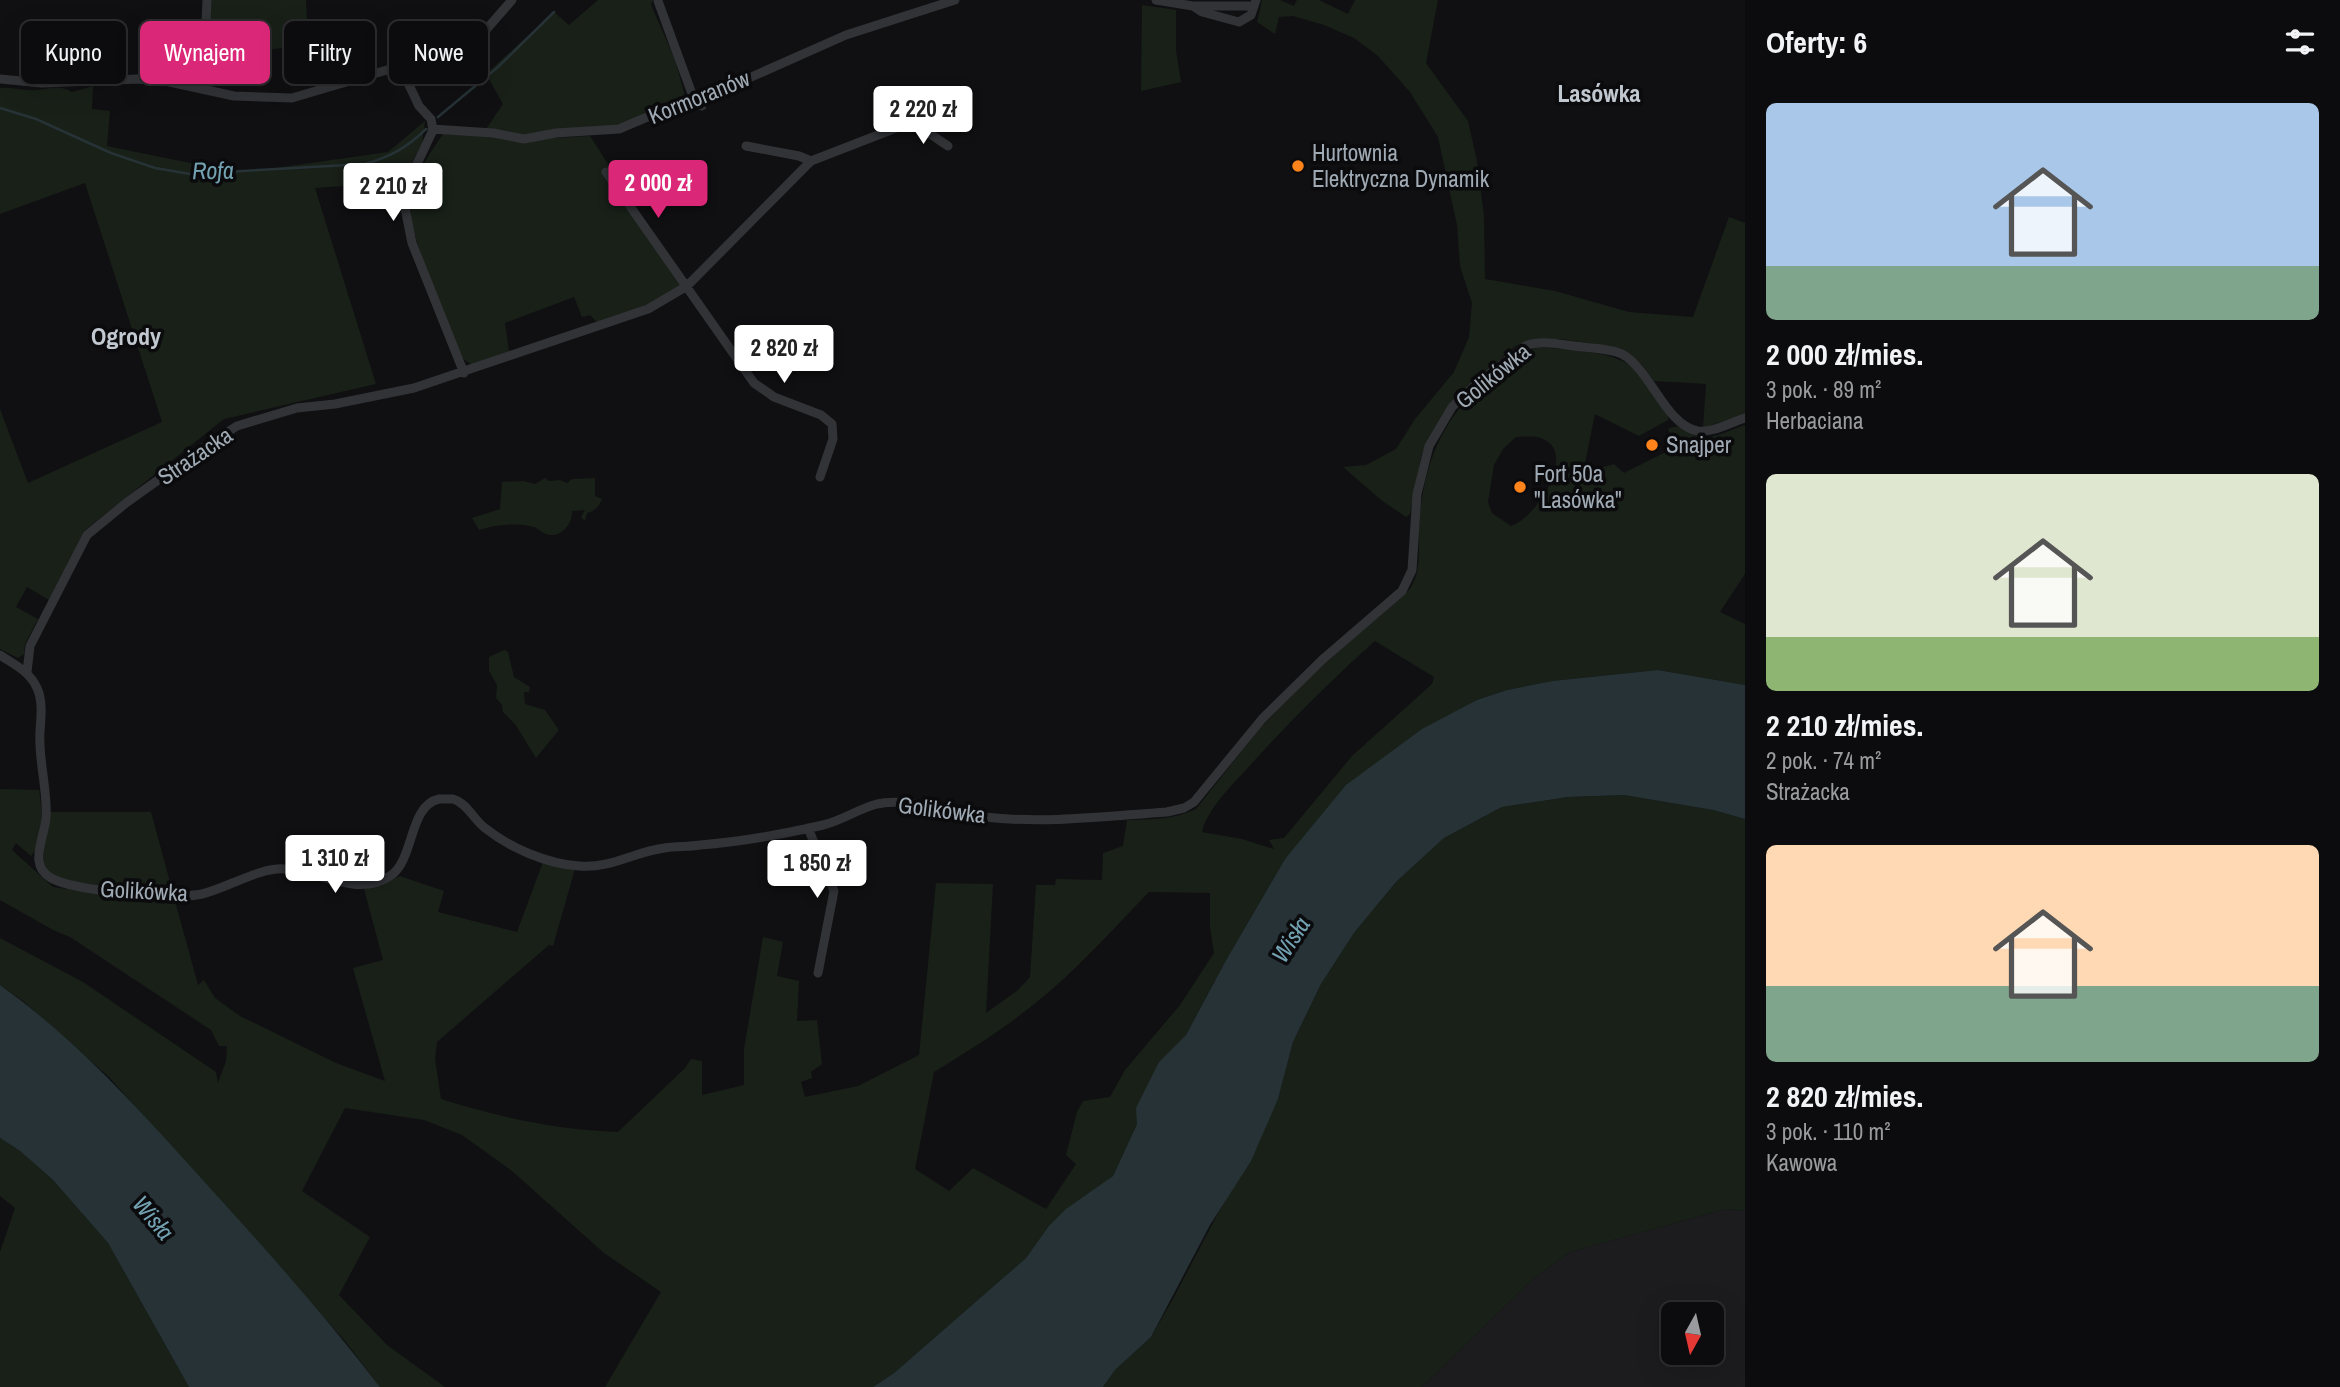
<!DOCTYPE html>
<html lang="pl">
<meta charset="utf-8">
<style>
:root{--surface:#0c0c0e;--page:#151517;--text:#f1f3f6;--muted:#9a9b9e;--line:#2c2c2e;--accent:#db2777}
body{margin:0;font-family:"Archivo Narrow",sans-serif;background:var(--page);color:var(--text);height:100vh;display:flex;flex-direction:column;font-size:26px;white-space:nowrap}
*{box-sizing:border-box;margin:0}
p{font-size:23px;color:var(--muted)}
.icon{flex:none;width:38px;height:38px;fill:none;stroke:currentColor;stroke-width:2;stroke-linecap:round;stroke-linejoin:round}
.map{position:relative;flex:1;overflow:hidden}
.details{display:flex;flex-direction:column;background:var(--surface);width:595px}
.details>*{flex:none}
.guide{position:absolute;left:21px;top:21px;width:665px;height:63px;display:flex;gap:14px}
.needle{width:46px;rotate:188deg}
.buttons{position:absolute;left:1661px;top:1302px;display:grid;gap:14px}
.buttons a{display:grid;place-items:center;width:63px;height:63px;border-radius:10px;background:var(--surface);box-shadow:0 7px 28px #0002,0 0 0 2px var(--line);font-size:35px}
.price{position:absolute;translate:-50% -60px;padding:0 16px;border-radius:7px;background:#fff;color:#222;font-size:23px;line-height:46px;filter:drop-shadow(0 2px 4px #0008)}
.price::after{content:'';position:absolute;left:50%;top:42px;width:21px;height:16px;margin-left:-10px;background:inherit;clip-path:polygon(0 0,100% 0,50% 100%)}
.price.selected{background:var(--accent);color:#fff}
ul{padding:0;list-style:none}
li{display:grid;align-content:center;gap:14px;height:371px;padding:0 21px}
li span{display:grid;place-items:center;height:217px;border-radius:10px;color:#555}
li>.icon{margin-inline-start:auto}
span .icon{width:126px;height:126px;fill:#fffc;stroke-width:1}
li b{font-size:30px}
h2{display:flex;justify-content:space-between;align-items:center;height:84px;padding:0 21px;font-size:30px}
.tag{padding:0 24px;border-radius:10px;background:var(--surface);box-shadow:0 7px 28px #0002,0 0 0 2px var(--line);font-size:24px;line-height:63px}
.tag.selected{background:var(--accent);color:#fff}
main{display:flex;flex:1;min-height:0}
.map>svg:first-child{display:block}
</style>
<main>
<div class="map">
<svg width="1745" height="1387" viewBox="0 0 1745 1387">
<rect width="100%" height="100%" fill="#101012"/>
<path fill="#1c1c1f" fill-rule="evenodd" d="M1726,1209L1745,1211V1387H1422L1533,1279L1570,1252ZM1673,1314H1712V1353H1673Z"/>
<path fill="#182018" fill-rule="evenodd" d="M210,0H306L308,44L206,59Z
M598,0H653L651,5L675,59L686,100L670,109L616,127L523,136L486,129L503,104L486,74L554,12L569,25Z
M1262,0H1280L1294,6L1297,0H1319L1348,14L1355,0H1438L1426,63L1468,121L1477,161L1484,216L1485,279L1555,291L1629,312L1693,317L1729,217L1745,223V414L1703,428L1706,384L1654,381L1641,364L1629,353L1619,348L1561,339H1539L1515,346L1449,404L1422,454L1410,514L1406,517L1381,500L1343,467L1366,465L1396,449L1415,419L1454,372L1469,337L1472,303L1460,266L1457,225L1438,137L1410,92L1377,55L1354,38L1324,25L1293,16L1279,17L1275,34L1257,22Z
M1142,5L1176,10V50L1181,82L1141,91Z
M93,86L92,109L110,111L107,146L229,171L268,169L388,152L425,121L422,143L400,186L399,214L387,183L315,188L376,384L224,419L84,531L49,600L27,587L16,607L38,619L25,644L24,654L18,658L0,649V409L28,483L162,422L85,183L0,214V88C10,87 18,90 28,90C44,92 56,82 72,92Z
M443,134L553,138L590,136L685,283L633,312L597,322L590,315L582,317L574,297L505,323L509,351L472,365L461,357C449,325 404,226 410,197C415,174 430,153 443,134Z
M1539,347C1567,350 1614,350 1635,369C1647,381 1657,400 1668,414V420L1639,436L1595,414L1583,473L1614,464L1624,473L1676,447L1668,429C1683,421 1691,437 1706,437C1718,437 1733,429 1745,425V574L1720,612L1745,624V685L1658,670L1552,681L1507,690L1477,700L1285,859L1225,962L1186,1035L1159,1062L1137,1124L1113,1176L1048,1227L1026,1258L894,1373L873,1387H605L661,1292L604,1253L512,1171L462,1135L424,1120L345,1108L302,1191L370,1237L339,1295L387,1345L445,1387H380L345,1341L109,1077L23,1001L0,985V938L83,982L216,1072L218,1083L226,1061L227,1046H219L211,1030L70,937L53,930L0,900V789L39,790C42,807 45,843 31,856L16,843L12,850L53,887L147,900L175,901L198,985L204,980L215,998L240,1016L336,1063L385,1081L353,968L383,960L364,889L380,885L400,876L444,891L438,912L517,932L543,862L575,869L553,946L549,945L437,1042L435,1059L441,1099C498,1117 557,1130 618,1132L685,1068L691,1059L702,1061V1095L744,1085V1049L763,937L783,942L777,976L799,981L797,1021L817,1020L822,1064L811,1072L812,1078L801,1082L805,1097L858,1086L919,1055L936,883L993,884L986,1013L1018,990L1030,977L1036,885H1055L1056,879L1102,880L1103,853L1123,846L1127,820C1151,819 1174,820 1196,809L1260,728L1320,668L1409,590C1422,573 1418,550 1419,529C1422,468 1441,416 1490,379C1505,368 1521,351 1539,347ZM1516,437C1525,437 1536,435 1543,439C1578,454 1535,519 1511,526L1492,513L1488,502L1494,465L1503,449ZM1375,641L1434,677L1432,684L1352,756L1284,838L1269,840L1274,849L1242,839L1202,832C1207,810 1230,787 1245,771C1286,725 1329,682 1375,641ZM1149,892L1210,893V927L1214,953L1180,1005L1125,1070L1110,1097L1083,1101L1077,1112L1066,1155L1076,1164L1046,1209L973,1168L949,1191L915,1169L934,1072C968,1051 1002,1030 1033,1005C1075,972 1111,931 1149,892Z
M545,478L549,481L560,480L567,483L572,479L595,478V496L602,499C601,504 593,513 587,513L585,521L581,517L585,510L572,511C573,521 565,533 554,535C544,536 541,530 534,527C517,522 495,525 479,530L472,518L500,509L502,482L523,481L535,484Z
M504,650L508,652L514,677L530,687L529,692H524L525,704L545,710L559,730L536,758L515,724L503,712L502,705L496,698L497,685L489,671V657Z
M1624,795L1713,810L1745,819V1211L1726,1209L1570,1252L1533,1279L1422,1387H1103L1115,1370L1151,1337L1174,1297L1278,1099L1293,1042L1321,984L1354,933L1396,882L1444,838L1502,807L1568,797Z
M48,812H151L173,893C150,893 53,888 44,866C41,860 48,822 48,812Z
M0,1138L20,1151L53,1180L108,1243L189,1387H0V1252L15,1208L0,1196Z"/>
<path fill="#263236" d="M1658,670L1745,685V819L1713,810L1624,795L1568,797L1502,807L1444,838L1396,882L1354,933L1321,984L1293,1042L1278,1099L1251,1161L1210,1225L1151,1337L1115,1370L1103,1387H873L894,1373L1026,1258L1048,1227L1066,1209L1113,1176L1137,1124L1136,1108L1159,1062L1186,1035L1225,962L1285,859L1346,785L1422,729L1477,700L1507,690L1552,681Z
M0,985C80,1042 145,1116 210,1188C269,1253 327,1318 380,1387H189L108,1243L53,1180L20,1151L0,1138Z"/>
<g fill="none" stroke-linecap="round" stroke-linejoin="round">
<path stroke="#263236" stroke-width="2.5" d="M0,108L36,119L111,153L155,168L190,174L365,164C390,157 408,147 426,129
M438,117L498,67L554,12"/>
<path stroke="#313337" stroke-width="9" d="M1156,0L1193,6H1253
M658,1L695,102L702,106
M1193,6L1202,12L1239,22L1251,15L1256,0
M400,66L419,106L431,119L433,130L407,185L405,208L412,243L464,373
M0,79L42,83L138,79L165,81L234,96L292,98L441,54L478,39L512,0
M203,89L207,0
M432,129L493,133L524,139L556,133L619,129L652,115L695,102L846,35L955,0
M746,146L799,156L811,161
M606,172L754,383L774,397L821,415L832,424L833,439L820,477
M0,655C15,665 29,671 37,688C43,701 41,717 40,731C38,761 48,789 46,818C45,831 37,849 39,861C40,869 44,874 51,878C74,891 175,900 202,894C227,888 260,867 285,869C320,871 357,898 390,876C415,860 408,806 439,799C440,799 452,799 453,799C467,803 474,820 485,828C510,848 547,864 579,866C610,869 634,852 664,848C676,846 688,847 700,845C739,842 784,834 823,825C841,821 858,809 877,804C908,797 954,814 985,817C1046,824 1107,816 1167,812L1184,808L1194,802L1262,719L1322,660L1402,591L1412,570L1417,494L1429,446L1452,407L1475,385L1525,346C1541,340 1557,344 1574,346C1588,348 1610,348 1622,354C1651,370 1666,426 1698,431C1713,433 1731,422 1745,418
M27,672L30,646L87,535L126,503L204,447L237,426L297,408L335,404L414,388L648,309L687,286L811,161L909,123L917,125L948,146
M808,828L834,891L818,973"/>
</g>
<g fill="#ff831b" stroke="#0b0b0d" stroke-width="2.5">
<circle cx="1298" cy="166" r="7"/>
<circle cx="1652" cy="445" r="7"/>
<circle cx="1520" cy="487" r="7"/>
</g>
<g text-anchor="middle" stroke-width="7" stroke-linejoin="round" paint-order="stroke">
<g font-size="23" fill="#a0aab4" stroke="#0b0b0d">
<text transform="translate(699 97) rotate(-22)" y="8">Kormoranów</text>
<text transform="translate(1493 376) rotate(-39)" y="8">Golikówka</text>
<text transform="translate(195 456) rotate(-34)" y="8">Strażacka</text>
<text transform="translate(942 810) rotate(7)" y="8">Golikówka</text>
<text transform="translate(144 891) rotate(3)" y="8">Golikówka</text>
</g>
<g font-size="23" fill="#a0aab4" stroke="#0b0b0d" text-anchor="start">
<text x="1312" y="161">Hurtownia<tspan x="1312" dy="26">Elektryczna Dynamik</tspan></text>
<text x="1666" y="453">Snajper</text>
<text x="1534" y="482">Fort 50a<tspan x="1534" dy="26">"Lasówka"</tspan></text>
</g>
<g font-size="24" font-weight="bold" fill="#c1c8cf" stroke="#0b0b0d">
<text x="1599" y="102">Lasówka</text>
<text x="126" y="345">Ogrody</text>
</g>
<g font-size="24" font-style="italic" fill="#73a2b2" stroke="#0b0b0d">
<text transform="translate(213 171) rotate(-1)" y="8">Rofa</text>
<text transform="translate(1291 940) rotate(-57)" y="8">Wisła</text>
<text transform="translate(153 1218) rotate(50)" y="8">Wisła</text>
</g>
</g>
</svg>
<div class="buttons">
<a><svg class="needle" viewBox="-14 -14 28 28"><path d="M0-13l5 13h-10z" fill="#e53935"/><path d="M0 13l5-13h-10z" fill="#9a9b9e"/></svg></a>
</div>
<b class="price" style="left:923px;top:146px">2 220 zł</b>
<b class="price selected" style="left:658px;top:220px">2 000 zł</b>
<b class="price" style="left:393px;top:223px">2 210 zł</b>
<b class="price" style="left:784px;top:385px">2 820 zł</b>
<b class="price" style="left:335px;top:895px">1 310 zł</b>
<b class="price" style="left:817px;top:900px">1 850 zł</b>
<div class="guide">
<a class="tag">Kupno</a>
<a class="tag selected">Wynajem</a>
<a class="tag">Filtry</a>
<a class="tag">Nowe</a>
</div>
</div>
<section class="details">
<h2>Oferty: 6<svg class="icon" aria-label="filters" viewBox="0 0 24 24"><path d="M4 7h16M4 17h16"/><circle cx="9" cy="7" r="2"/><circle cx="15" cy="17" r="2"/></svg></h2>
<ul>
<li><span style="background:linear-gradient(#a9c7e8 75%,#7fa58c 0)"><svg class="icon" aria-label="home" viewBox="0 0 24 24"><path d="M3 11l9-7 9 7M6 9v11h12V9"/></svg></span><div><b>2 000 zł/mies.</b><p>3 pok. · 89 m²</p><p>Herbaciana</p></div></li>
<li><span style="background:linear-gradient(#dfe7d0 75%,#8fb573 0)"><svg class="icon" aria-label="home" viewBox="0 0 24 24"><path d="M3 11l9-7 9 7M6 9v11h12V9"/></svg></span><div><b>2 210 zł/mies.</b><p>2 pok. · 74 m²</p><p>Strażacka</p></div></li>
<li><span style="background:linear-gradient(#ffd9b3 65%,#7fa58c 0)"><svg class="icon" aria-label="home" viewBox="0 0 24 24"><path d="M3 11l9-7 9 7M6 9v11h12V9"/></svg></span><div><b>2 820 zł/mies.</b><p>3 pok. · 110 m²</p><p>Kawowa</p></div></li>
</ul>
</section>
</main>
